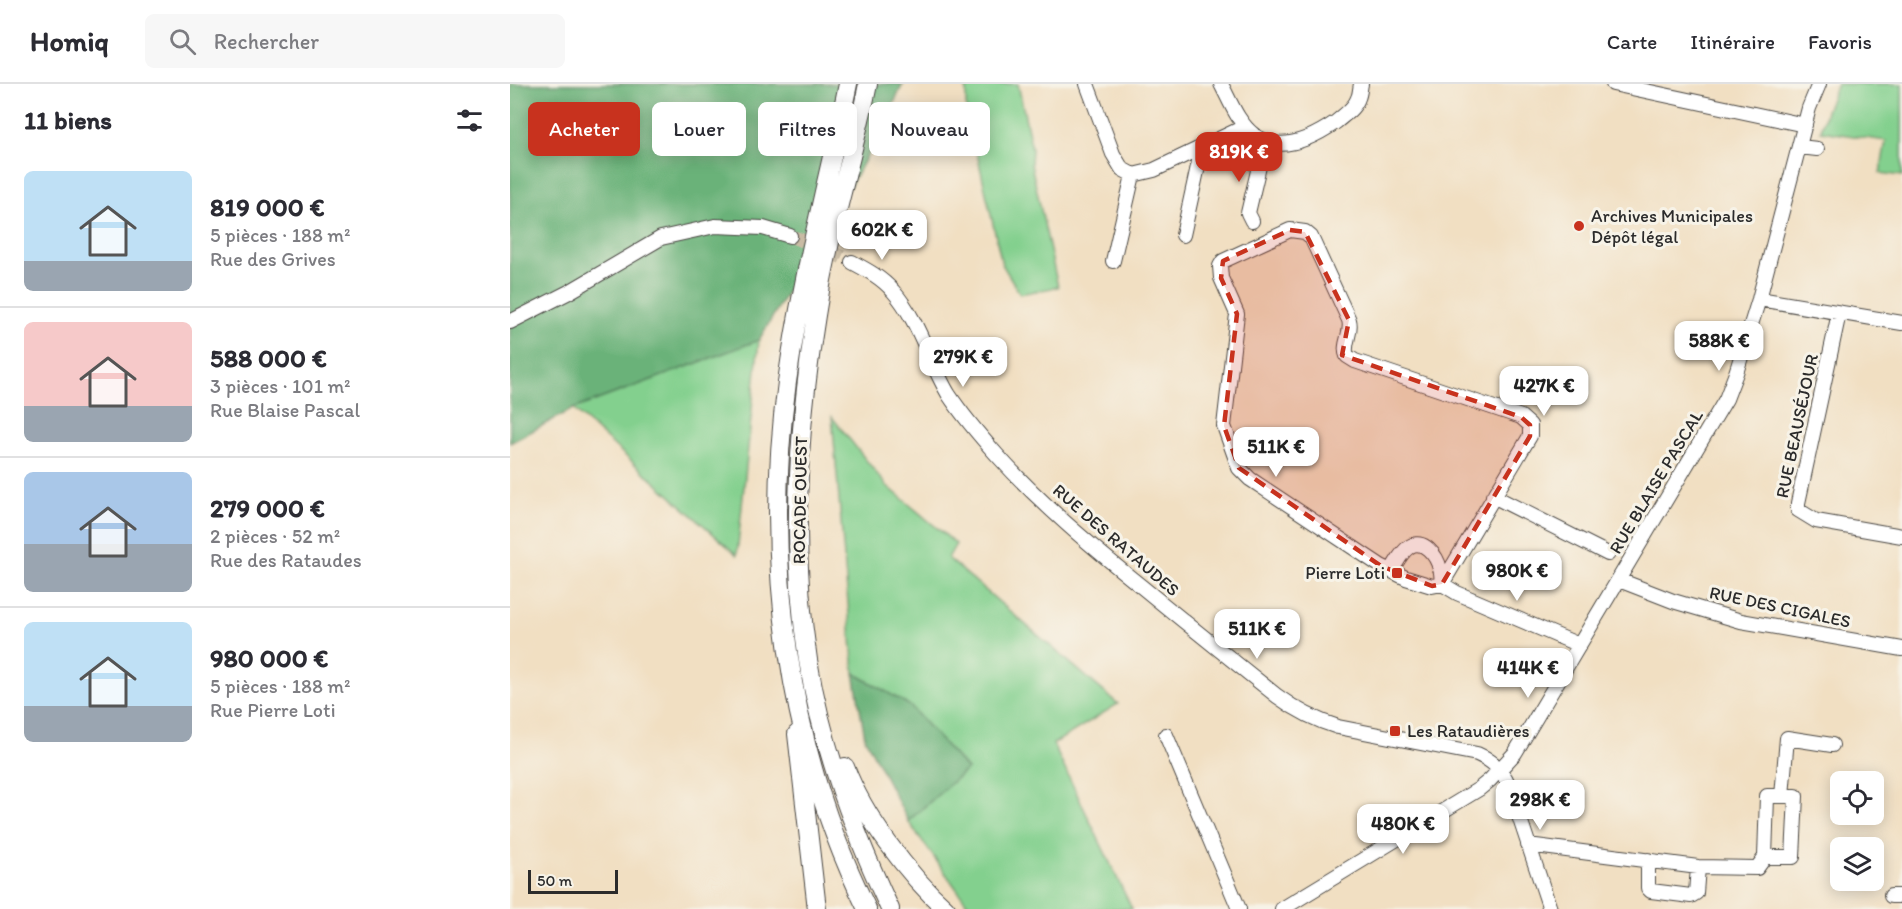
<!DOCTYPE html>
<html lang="fr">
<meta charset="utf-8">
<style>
:root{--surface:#fff;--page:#f7f7f7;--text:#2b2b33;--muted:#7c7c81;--line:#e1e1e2;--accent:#c8321e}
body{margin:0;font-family:Itim,sans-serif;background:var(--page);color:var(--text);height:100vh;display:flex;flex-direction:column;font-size:22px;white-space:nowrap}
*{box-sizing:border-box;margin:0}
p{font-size:20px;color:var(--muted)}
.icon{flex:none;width:33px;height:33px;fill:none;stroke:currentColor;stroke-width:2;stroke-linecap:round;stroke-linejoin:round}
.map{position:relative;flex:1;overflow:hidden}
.sheet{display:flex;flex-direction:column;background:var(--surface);width:510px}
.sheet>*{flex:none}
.top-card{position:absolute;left:18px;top:18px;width:570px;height:54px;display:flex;gap:12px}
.tools{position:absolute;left:1320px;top:687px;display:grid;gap:12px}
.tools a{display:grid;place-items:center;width:54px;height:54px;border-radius:9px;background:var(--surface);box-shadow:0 3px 15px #0003;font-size:30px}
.scale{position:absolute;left:18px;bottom:15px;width:90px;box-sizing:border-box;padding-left:6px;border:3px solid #2b2b2b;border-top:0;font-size:16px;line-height:21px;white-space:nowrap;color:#2b2b2b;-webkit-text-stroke:4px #f7f3e8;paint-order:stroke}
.price{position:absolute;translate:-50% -51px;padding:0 14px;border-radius:12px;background:#fff;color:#222;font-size:20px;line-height:39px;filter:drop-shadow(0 2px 3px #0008)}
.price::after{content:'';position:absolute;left:50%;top:36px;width:18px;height:14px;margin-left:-9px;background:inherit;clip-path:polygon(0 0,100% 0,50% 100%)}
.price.on{background:var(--accent);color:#fff}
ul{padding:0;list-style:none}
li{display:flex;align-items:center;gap:18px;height:150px;padding:0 24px}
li+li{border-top:2px solid var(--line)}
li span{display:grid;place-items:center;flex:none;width:168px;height:120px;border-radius:9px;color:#555}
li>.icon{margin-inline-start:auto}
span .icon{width:72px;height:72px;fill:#fffc;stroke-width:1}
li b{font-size:26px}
h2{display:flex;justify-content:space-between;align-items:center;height:72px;padding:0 24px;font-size:26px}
.tag{padding:0 21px;border-radius:9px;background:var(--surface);box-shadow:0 3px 15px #0003;font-size:21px;line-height:54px}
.tag.on{background:var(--accent);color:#fff}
header{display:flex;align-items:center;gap:36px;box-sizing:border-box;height:84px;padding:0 30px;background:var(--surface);border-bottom:2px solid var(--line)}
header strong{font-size:28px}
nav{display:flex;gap:33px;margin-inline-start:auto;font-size:21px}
.search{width:420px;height:54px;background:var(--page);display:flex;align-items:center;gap:15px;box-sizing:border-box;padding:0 21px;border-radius:9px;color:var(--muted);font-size:22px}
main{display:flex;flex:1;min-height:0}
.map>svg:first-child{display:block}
</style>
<header>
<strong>Homiq</strong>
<div class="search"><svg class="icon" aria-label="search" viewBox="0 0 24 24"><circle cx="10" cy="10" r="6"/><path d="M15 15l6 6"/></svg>Rechercher</div>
<nav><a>Carte</a><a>Itinéraire</a><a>Favoris</a></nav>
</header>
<main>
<section class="sheet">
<h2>11 biens<svg class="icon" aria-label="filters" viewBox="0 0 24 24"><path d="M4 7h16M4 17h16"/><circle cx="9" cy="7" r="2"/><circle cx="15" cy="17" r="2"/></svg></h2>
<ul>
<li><span style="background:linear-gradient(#bfe0f5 75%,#9aa5b1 0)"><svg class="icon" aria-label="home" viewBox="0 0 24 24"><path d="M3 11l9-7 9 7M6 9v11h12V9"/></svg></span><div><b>819 000 €</b><p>5 pièces · 188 m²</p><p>Rue des Grives</p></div></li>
<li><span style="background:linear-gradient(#f6c9c9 70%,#9aa5b1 0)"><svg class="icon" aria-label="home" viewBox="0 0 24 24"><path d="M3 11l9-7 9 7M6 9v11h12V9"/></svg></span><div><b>588 000 €</b><p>3 pièces · 101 m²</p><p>Rue Blaise Pascal</p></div></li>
<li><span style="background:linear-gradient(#a9c7e8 60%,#9aa5b1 0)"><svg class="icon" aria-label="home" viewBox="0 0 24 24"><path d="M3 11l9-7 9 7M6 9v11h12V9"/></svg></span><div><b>279 000 €</b><p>2 pièces · 52 m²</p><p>Rue des Rataudes</p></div></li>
<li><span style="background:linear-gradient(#bfe0f5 70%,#9aa5b1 0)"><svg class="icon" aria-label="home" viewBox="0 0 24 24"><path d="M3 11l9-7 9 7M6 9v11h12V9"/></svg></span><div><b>980 000 €</b><p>5 pièces · 188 m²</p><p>Rue Pierre Loti</p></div></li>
</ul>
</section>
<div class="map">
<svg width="1392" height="825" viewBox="0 0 1392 825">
<rect width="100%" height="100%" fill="#f7f3e8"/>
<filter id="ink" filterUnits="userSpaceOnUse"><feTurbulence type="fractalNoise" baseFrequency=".0167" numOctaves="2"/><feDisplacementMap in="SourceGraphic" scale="12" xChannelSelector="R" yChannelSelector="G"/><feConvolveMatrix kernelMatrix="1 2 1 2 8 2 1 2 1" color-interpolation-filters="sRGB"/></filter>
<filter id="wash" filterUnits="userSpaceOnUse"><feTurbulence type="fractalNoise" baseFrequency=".008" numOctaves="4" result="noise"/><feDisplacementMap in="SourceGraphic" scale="24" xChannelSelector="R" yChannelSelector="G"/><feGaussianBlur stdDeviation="1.35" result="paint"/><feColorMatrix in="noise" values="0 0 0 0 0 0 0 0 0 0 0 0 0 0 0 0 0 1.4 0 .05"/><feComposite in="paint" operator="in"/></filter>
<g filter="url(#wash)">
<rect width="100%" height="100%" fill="#f1dfc2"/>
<path fill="#83d08e" stroke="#577e5c" stroke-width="1.5" d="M456,0H508L522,65L521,80L548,203L510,210L492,180L456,21Z
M1327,0H1392V92L1370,89L1376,57L1311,47L1316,27Z
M249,256L227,471L63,325Z
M322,333L375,400L446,460L438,474L608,620L543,660L622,825H461L398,737L457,685L399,621L344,589Z"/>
<path fill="#6ab279" stroke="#4a6e52" stroke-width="1.5" d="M0,0H393L364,61L249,256L63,325L0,359Z
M344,589L399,621L457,685L398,737L355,654Z"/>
</g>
<g filter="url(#ink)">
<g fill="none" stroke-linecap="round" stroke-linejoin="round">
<path stroke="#c9bba4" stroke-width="14" stroke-dasharray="14 7" stroke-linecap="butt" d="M280,152L313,164L342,178"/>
<defs>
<path id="minor" d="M577,0L603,70L612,85L623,91L603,177
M711,0C720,17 728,39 744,51C770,70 803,54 826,38C834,31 845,24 848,14C850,10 850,4 851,0
M1103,0L1295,41
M1290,63L1307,65
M623,91L644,86L734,43
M742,137L738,129L755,57
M673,151L692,64
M342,178C357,186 372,194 383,207C409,236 419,278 439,311C453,332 470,352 487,371C531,420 581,462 632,503C677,540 722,576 767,612C786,626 805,636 828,643L967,670C982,676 993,687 999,702L1040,825
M1249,215L1392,239
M1329,229L1288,419V426L1306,437L1392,452
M0,238L59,208L151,154L205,142L253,144L280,152
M983,412L1098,470
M881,487C886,480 891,468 899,463C913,453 927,472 930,485C932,489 931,495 932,500
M1109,496L1163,517L1231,537L1392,565
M932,500L1020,352V341L1011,333L845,277L837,272C832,260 843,249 839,236L801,153L795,148L780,146L713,177L710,182L711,194L727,230L714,342L729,384L740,395L871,482L896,494L922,502L932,500L947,509L1069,561
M656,651L729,825
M1272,712L1277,654L1322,661
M1018,761L1188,783L1247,784L1255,773L1257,712H1286L1283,773H1255
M1138,776V804L1141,807L1181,812L1186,809L1188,783
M1381,812H1392
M772,825L969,705L980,696L1005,669L1216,315L1226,289L1249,215L1299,24L1309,0"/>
<path id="major" d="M338,0C317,100 291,197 277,298C253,476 277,663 357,825
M358,0C344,69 322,137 310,207C289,329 279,454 298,576C312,663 343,746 380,825
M287,650L307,825
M335,683C353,731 398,791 436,825"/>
</defs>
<use href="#minor" stroke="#494642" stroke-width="16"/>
<use href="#major" stroke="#494642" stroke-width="20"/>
<use href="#minor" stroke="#fff" stroke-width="14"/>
<use href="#major" stroke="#fff" stroke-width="18"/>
</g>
</g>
<path fill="#c8321e" fill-opacity="0.2" stroke="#c8321e" stroke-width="4.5" stroke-dasharray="12 8" stroke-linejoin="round" d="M780,146L795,148L839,236L832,271L1011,333L1020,341V352L932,500L922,502L871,482L729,384L714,342L727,230L711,194L713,177Z"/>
<g fill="#c8321e" stroke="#f7f3e8" stroke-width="2">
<circle cx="1069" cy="142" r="6"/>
<rect x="881" y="483" width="12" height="12" rx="3"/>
<rect x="879" y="641" width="12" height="12" rx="3"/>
</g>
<g text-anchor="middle" stroke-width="6" stroke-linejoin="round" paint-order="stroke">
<g font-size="18" fill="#2b2b2b" stroke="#f7f3e8" text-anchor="start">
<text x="1081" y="138">Archives Municipales<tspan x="1081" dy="21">Dépôt légal</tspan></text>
<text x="875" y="495" text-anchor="end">Pierre Loti</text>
<text x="897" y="653">Les Rataudières</text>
</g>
<g font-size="18" fill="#2b2b2b" stroke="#f7f3e8">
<text transform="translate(1287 342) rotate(-78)" y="6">RUE BEAUSÉJOUR</text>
<text transform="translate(1146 398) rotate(-59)" y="6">RUE BLAISE PASCAL</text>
<text transform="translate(290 416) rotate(-89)" y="6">ROCADE OUEST</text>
<text transform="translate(606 456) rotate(41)" y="6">RUE DES RATAUDES</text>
<text transform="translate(1270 523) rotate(12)" y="6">RUE DES CIGALES</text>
</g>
</g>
</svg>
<div class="tools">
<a><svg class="icon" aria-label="locate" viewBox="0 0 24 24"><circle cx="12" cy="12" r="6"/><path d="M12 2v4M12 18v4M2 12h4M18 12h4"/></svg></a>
<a><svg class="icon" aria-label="layers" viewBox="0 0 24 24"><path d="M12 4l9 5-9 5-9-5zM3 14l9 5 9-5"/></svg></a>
</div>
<div class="scale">50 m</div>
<b class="price on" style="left:729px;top:99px">819K €</b>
<b class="price" style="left:372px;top:177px">602K €</b>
<b class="price" style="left:1209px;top:288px">588K €</b>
<b class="price" style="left:453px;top:304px">279K €</b>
<b class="price" style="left:1034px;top:333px">427K €</b>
<b class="price" style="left:766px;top:394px">511K €</b>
<b class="price" style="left:1007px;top:518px">980K €</b>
<b class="price" style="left:747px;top:576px">511K €</b>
<b class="price" style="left:1018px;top:615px">414K €</b>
<b class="price" style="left:1030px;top:747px">298K €</b>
<b class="price" style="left:893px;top:771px">480K €</b>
<div class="top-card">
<a class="tag on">Acheter</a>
<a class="tag">Louer</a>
<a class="tag">Filtres</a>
<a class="tag">Nouveau</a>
</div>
</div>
</main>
